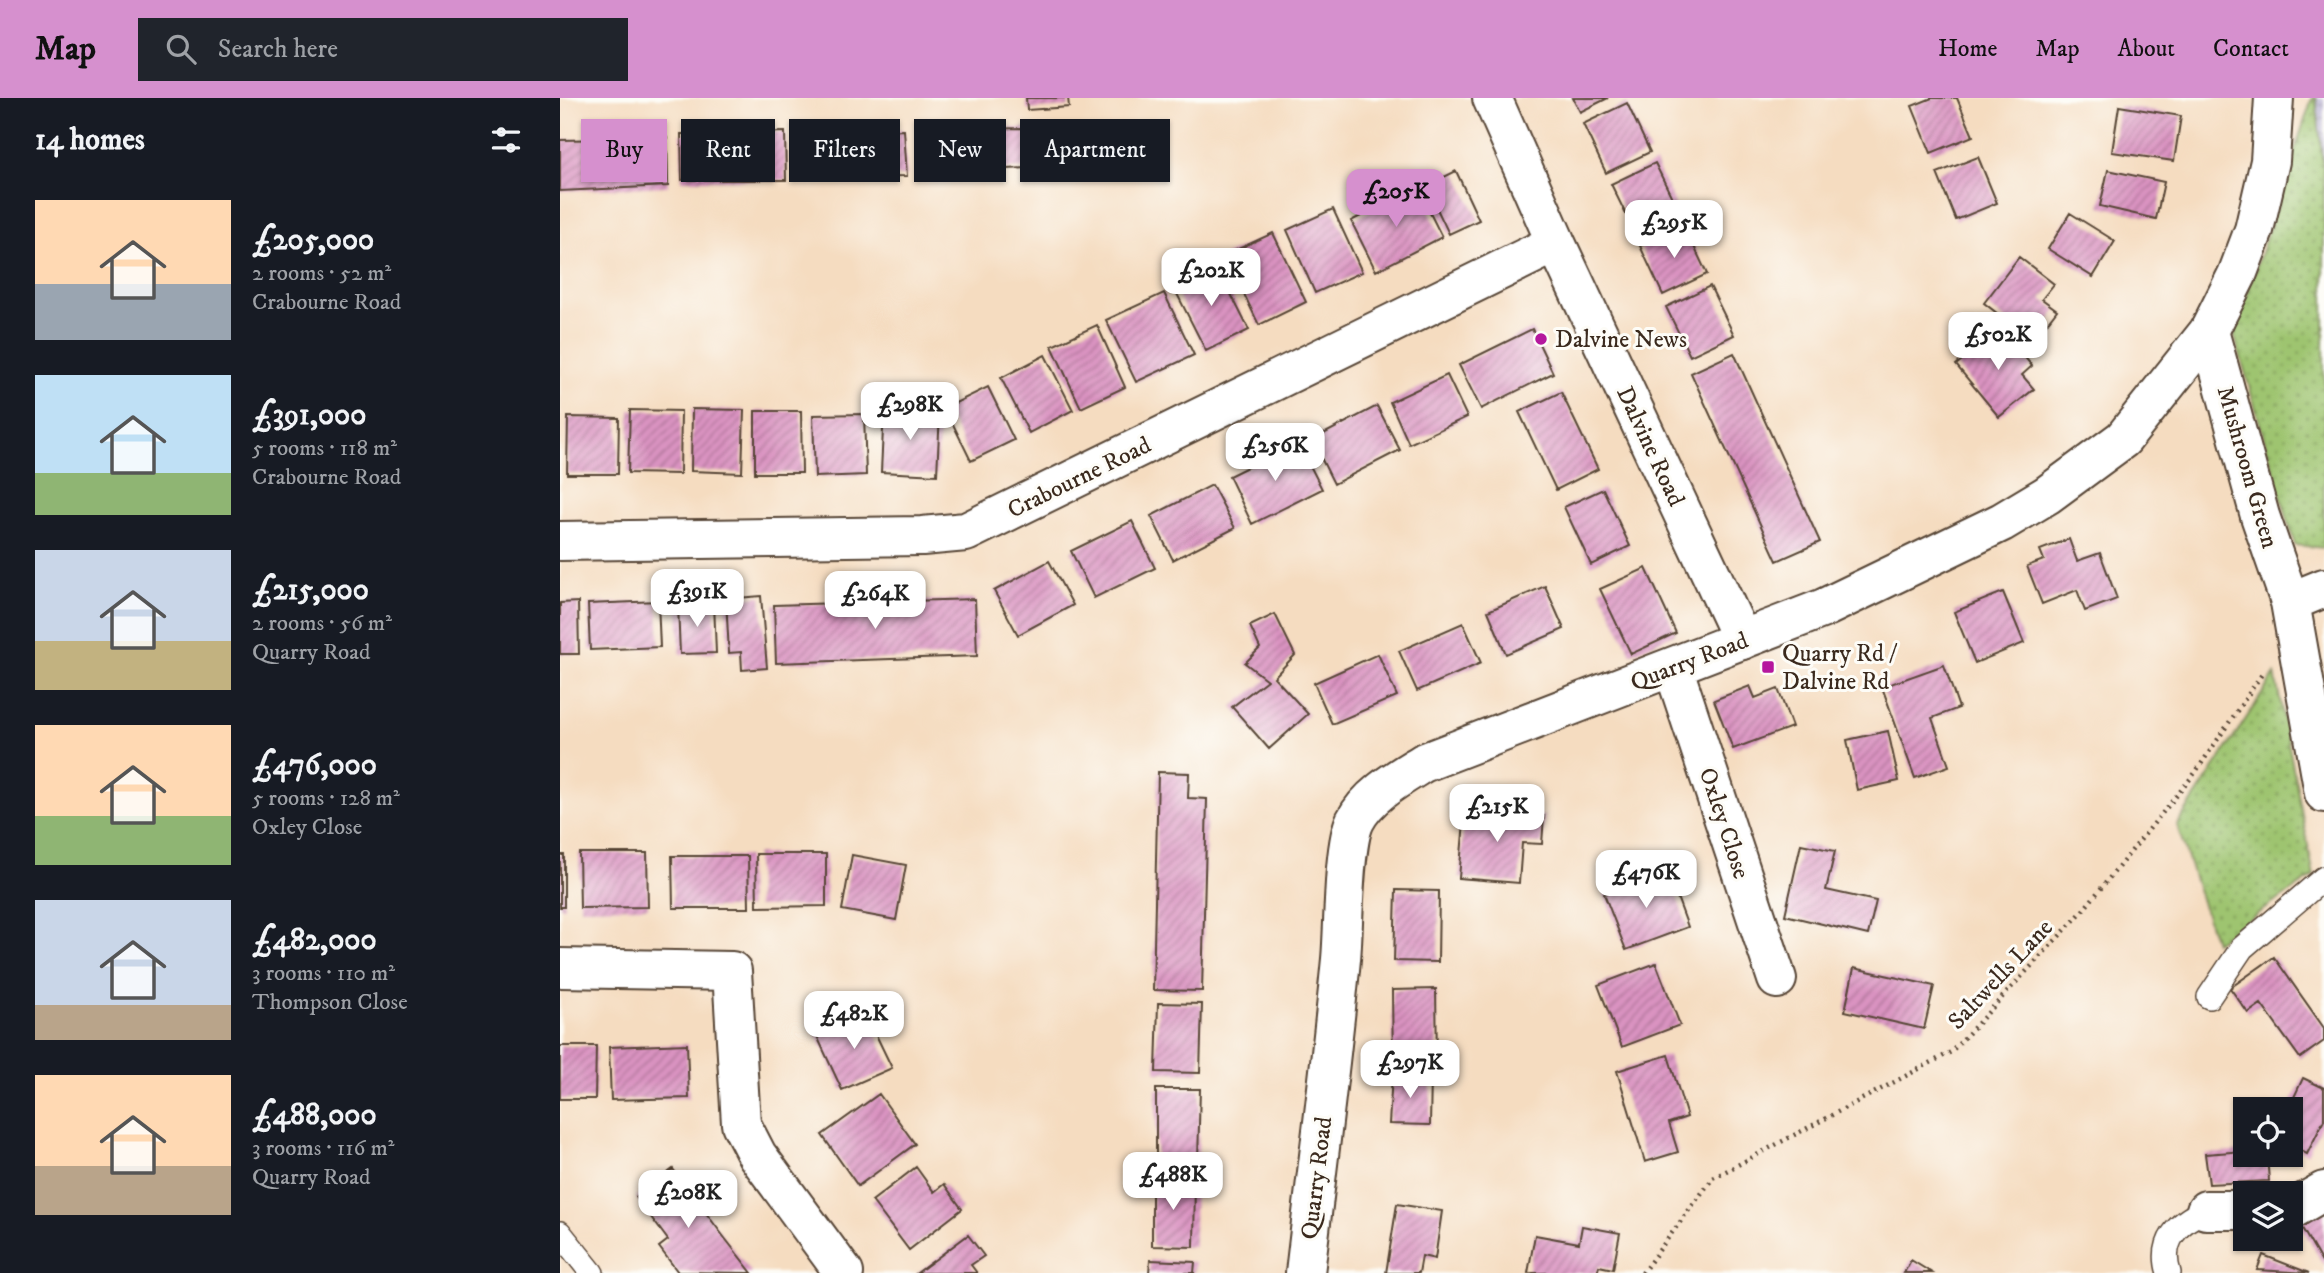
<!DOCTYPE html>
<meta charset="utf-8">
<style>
:root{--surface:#171b24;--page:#20242c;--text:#f1f3f6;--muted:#9ea1a6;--accent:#d690ce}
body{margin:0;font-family:"IM FELL DW Pica",serif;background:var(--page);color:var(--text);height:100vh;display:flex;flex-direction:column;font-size:26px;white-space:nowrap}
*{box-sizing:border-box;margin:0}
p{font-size:23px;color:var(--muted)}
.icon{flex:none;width:38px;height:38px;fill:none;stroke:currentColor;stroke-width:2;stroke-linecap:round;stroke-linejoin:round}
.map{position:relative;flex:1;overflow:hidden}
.side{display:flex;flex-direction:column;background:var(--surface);width:560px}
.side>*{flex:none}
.banner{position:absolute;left:21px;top:21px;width:665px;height:63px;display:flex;gap:14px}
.fabs{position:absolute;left:1673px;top:999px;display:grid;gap:14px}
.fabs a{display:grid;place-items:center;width:70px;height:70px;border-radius:0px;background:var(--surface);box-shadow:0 2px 5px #0004;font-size:35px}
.price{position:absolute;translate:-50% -60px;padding:0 16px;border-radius:14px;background:#fff;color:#222;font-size:23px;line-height:46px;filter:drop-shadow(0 2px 4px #0008)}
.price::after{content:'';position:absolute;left:50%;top:42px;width:21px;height:16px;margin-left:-10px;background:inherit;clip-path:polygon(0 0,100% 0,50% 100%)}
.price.active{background:var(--accent);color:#111}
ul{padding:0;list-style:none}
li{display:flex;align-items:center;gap:21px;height:175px;padding:0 35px}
li span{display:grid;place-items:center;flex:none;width:196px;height:140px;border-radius:0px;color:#555}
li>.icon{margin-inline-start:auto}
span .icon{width:84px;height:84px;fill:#fffc;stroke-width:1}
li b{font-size:30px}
h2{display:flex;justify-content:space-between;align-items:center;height:84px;padding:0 35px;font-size:30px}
.chip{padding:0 24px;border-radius:0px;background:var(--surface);box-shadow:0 2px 5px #0004;font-size:24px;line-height:63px}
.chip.active{background:var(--accent);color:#111}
header{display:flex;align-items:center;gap:42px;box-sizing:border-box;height:98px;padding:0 35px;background:var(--accent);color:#111}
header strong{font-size:33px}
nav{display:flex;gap:38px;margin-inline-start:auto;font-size:24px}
.search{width:490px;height:63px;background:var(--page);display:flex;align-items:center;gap:18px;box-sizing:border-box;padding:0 24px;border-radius:0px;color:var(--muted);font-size:26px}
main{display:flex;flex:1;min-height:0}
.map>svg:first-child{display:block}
</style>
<header>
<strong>Map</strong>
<div class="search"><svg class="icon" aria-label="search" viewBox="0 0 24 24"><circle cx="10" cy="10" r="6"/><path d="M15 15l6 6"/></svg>Search here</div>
<nav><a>Home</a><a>Map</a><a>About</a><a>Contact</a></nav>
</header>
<main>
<section class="side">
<h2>14 homes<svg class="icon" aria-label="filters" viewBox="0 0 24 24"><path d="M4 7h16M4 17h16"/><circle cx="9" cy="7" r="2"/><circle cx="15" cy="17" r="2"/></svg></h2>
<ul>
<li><span style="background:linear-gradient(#ffd9b3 60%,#9aa5b1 0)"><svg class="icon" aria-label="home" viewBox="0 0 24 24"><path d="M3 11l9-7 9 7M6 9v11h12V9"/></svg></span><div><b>£205,000</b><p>2 rooms · 52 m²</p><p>Crabourne Road</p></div></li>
<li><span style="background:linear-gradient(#bfe0f5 70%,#8fb573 0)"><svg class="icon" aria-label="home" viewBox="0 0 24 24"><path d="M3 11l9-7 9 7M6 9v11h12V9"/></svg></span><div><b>£391,000</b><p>5 rooms · 118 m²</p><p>Crabourne Road</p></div></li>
<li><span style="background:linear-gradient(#c9d6e8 65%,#c2b280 0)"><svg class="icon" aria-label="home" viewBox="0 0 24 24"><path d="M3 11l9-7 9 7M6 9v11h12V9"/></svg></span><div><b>£215,000</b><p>2 rooms · 56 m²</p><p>Quarry Road</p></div></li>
<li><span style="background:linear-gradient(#ffd9b3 65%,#8fb573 0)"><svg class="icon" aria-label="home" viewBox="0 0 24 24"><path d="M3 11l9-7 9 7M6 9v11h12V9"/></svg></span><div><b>£476,000</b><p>5 rooms · 128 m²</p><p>Oxley Close</p></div></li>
<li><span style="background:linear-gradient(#c9d6e8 75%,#b9a48a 0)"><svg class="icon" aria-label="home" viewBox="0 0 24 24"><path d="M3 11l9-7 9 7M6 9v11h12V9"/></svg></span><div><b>£482,000</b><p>3 rooms · 110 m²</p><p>Thompson Close</p></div></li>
<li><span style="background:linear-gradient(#ffd9b3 65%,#b9a48a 0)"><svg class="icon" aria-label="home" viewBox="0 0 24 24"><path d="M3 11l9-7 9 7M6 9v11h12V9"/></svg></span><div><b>£488,000</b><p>3 rooms · 116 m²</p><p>Quarry Road</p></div></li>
</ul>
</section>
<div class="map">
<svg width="1764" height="1175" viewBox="0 0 1764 1175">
<defs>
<pattern id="industrial-grid" width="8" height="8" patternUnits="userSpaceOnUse" patternTransform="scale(1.75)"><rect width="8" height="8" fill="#c5c0da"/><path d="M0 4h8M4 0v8" fill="none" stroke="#aaa5bb"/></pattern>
<pattern id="grass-dots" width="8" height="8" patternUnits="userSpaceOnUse" patternTransform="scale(1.75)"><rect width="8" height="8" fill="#9ec46f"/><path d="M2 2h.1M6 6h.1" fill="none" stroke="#829f5b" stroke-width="1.8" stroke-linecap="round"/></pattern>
<pattern id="building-hatch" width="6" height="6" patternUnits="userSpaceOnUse" patternTransform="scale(1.75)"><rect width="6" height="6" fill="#da93c1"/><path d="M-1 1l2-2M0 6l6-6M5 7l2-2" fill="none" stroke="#b2789c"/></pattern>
</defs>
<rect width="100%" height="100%" fill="#fdfcf7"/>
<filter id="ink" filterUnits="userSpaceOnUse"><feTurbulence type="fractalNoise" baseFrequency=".0143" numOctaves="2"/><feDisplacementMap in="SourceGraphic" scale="14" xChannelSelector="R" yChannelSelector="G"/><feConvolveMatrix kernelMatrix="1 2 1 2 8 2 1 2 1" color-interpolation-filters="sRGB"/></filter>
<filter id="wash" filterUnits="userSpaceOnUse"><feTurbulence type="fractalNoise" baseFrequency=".00686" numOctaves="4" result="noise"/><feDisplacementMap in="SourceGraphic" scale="28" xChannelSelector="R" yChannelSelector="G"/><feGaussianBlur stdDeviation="1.57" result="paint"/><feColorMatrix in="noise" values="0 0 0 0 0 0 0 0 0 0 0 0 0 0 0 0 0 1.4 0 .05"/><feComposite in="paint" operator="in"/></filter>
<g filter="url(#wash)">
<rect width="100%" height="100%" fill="#f5dcc0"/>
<path fill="url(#industrial-grid)" d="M1756,0H1764V79Z"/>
<path fill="url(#grass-dots)" stroke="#6c7746" stroke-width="2" d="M1752,0H1756L1764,79V450L1735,447L1674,236Z
M1715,576L1754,778L1655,844L1617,727Z"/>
<g id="blocks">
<path fill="url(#building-hatch)" d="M466,0H508L509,9L467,12Z
M1013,0H1048L1020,14Z
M1372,0H1397L1413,38L1371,55L1352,8Z
M1067,5L1090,54L1046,75L1023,26Z
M1559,8L1621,18L1614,63L1552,54Z
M466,30L468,70L368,75L366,32Z
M344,32L347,78L246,79L244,35Z
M225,34L226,82H122L121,36Z
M107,40L108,88L0,93V42Z
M1418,59L1437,105L1396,122L1377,75Z
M1095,65L1119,114L1075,135L1051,86Z
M1548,72L1604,84L1596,121L1540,108Z
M896,73L919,122L889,136L866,88Z
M857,89L882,139L816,173L791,123Z
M773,111L802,174L755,195L727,132Z
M1510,115L1555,143L1533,179L1488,151Z
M1124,127L1147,176L1103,197L1080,148Z
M713,135L746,204L699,227L665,157Z
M1459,159L1494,186L1482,201L1497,212L1473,243L1424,205Z
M656,166L689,232L646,253L613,188Z
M1150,188L1174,237L1130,258L1106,209Z
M604,195L634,257L576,284L546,222Z
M537,227L565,289L521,310L492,248Z
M1441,230L1472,268L1462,277L1474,291L1439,319L1396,267Z
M972,231L993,275L921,311L899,267Z
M1174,255L1260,444L1217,463L1131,275Z
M485,257L513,312L469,335L441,280Z
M887,277L907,319L849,346L830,304Z
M428,289L454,342L411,363L385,310Z
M1001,294L1038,371L996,392L959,314Z
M817,308L840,352L774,386L752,342Z
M324,310L380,313L377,377L321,374Z
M132,311L184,312L182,375L131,373Z
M70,312L121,313L120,376L68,375Z
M195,313H241L242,375H195Z
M304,316L306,377L255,379L253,317Z
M8,319L59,320L58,376H7Z
M738,344L762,391L692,426L669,378Z
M652,387L675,430L613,462L591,418Z
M1043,391L1070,448L1031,467L1004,409Z
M572,423L595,470L534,500L511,453Z
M1509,441L1517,463L1540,455L1557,501L1525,513L1517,492L1482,506L1467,468L1484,462L1480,452Z
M489,463L513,507L458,537L434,493Z
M1086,470L1116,535L1071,556L1040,491Z
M985,488L1004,531L946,556L928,513Z
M1443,494L1464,545L1415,565L1394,514Z
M201,498L207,570L182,572L181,554L169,555L166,501Z
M415,501L417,558L216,565L214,507Z
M98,503L100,549L30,552L28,506Z
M18,504L19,556H0V505Z
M154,505L156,555L120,556L118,507Z
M715,516L735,557L714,579L748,616L709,651L672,609L707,582L685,565L700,550L690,528Z
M903,525L921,565L857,593L839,553Z
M818,556L837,598L772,626L754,585Z
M1384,567L1399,610L1372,620L1389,668L1355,680L1322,589Z
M1190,588L1195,600L1218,591L1232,629L1173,651L1154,602Z
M1328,633L1339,683L1297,692L1287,642Z
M598,674L629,675L628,700L647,701L642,893L593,892Z
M905,712L984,718L982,746L962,745L959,785L899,780Z
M1241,746L1275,753L1266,792L1316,803L1308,837L1225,817Z
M19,755H87L88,809L20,810Z
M196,756H266V808L197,809Z
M0,757H4V809H0Z
M292,757L346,767L336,822L282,812Z
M112,758H188L189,810H113Z
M1107,772L1128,829L1066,852L1044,796Z
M836,792L879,793L878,864L834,863Z
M1714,859L1764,930V943L1740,960L1701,906L1688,915L1670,890Z
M1096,865L1120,927L1062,949L1038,887Z
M1294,870L1374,888L1364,931L1285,913Z
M876,891L877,964L833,965L832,892Z
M598,905L642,906L640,975L596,974Z
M305,914L332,970L282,992L256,936Z
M127,946L129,1000L51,1002L49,949Z
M0,948H36L35,1001H0Z
M1108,957L1127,1019L1109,1025L1118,1054L1085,1064L1057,973Z
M832,977L871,979L870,1027L829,1026Z
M1743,980L1764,990V1022L1747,1056L1731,1047V1012H1728Z
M596,991H640L638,1062H596Z
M319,996L355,1046L298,1088L262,1037Z
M1685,1053V1057H1707L1709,1083L1649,1086L1645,1056Z
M356,1069L374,1094L384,1086L402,1111L349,1152L312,1103Z
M113,1071L164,1139L192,1175L118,1174L99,1149L108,1142L76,1099Z
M592,1080L635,1081L634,1149L592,1148Z
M1764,1101V1168L1735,1118Z
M837,1106L882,1113L875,1161L862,1158L859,1175H826Z
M1022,1128L1060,1135L1053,1171L1039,1168L1037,1175H968L975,1137L1019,1145Z
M408,1137L424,1158L411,1167L417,1175H357Z
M1703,1157L1749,1175L1697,1172Z
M590,1162L635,1164L634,1175H589Z
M1351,1162L1372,1175H1344Z"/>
</g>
</g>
<g filter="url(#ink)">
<use href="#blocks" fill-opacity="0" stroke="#574536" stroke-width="2"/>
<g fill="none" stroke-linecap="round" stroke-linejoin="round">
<defs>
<path id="service" d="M1649,899L1682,850L1764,780
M0,1135L32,1175
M1609,1175C1599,1143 1618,1124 1646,1112"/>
<path id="minor" d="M932,0L996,145L1182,542
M1649,233L1700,418L1730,504L1764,695
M0,443L362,438L406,434L996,145
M1730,504L1764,490
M1113,569L1217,881
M0,870L172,873L181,1026L197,1057L284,1175
M1646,1112H1685
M1731,1112L1764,1093"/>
<path id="tertiary" d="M745,1175C757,1071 771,966 781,861C784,830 783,748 795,723C808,697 839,680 863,665L1264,510L1442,424L1487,397L1563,341L1649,233L1677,177L1694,132L1710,63L1714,0"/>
</defs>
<use href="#service" stroke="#574536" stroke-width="26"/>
<use href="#minor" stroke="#574536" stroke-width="42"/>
<use href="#tertiary" stroke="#574536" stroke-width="42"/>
<path stroke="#574536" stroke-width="4.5" stroke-dasharray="2 5" stroke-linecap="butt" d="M1082,1175L1153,1080L1391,954L1520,816L1635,675L1702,576"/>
<use href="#service" stroke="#fff" stroke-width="23"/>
<use href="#minor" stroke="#fff" stroke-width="38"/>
<use href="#tertiary" stroke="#fff" stroke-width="38"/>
</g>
</g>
<g fill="#b5179e" stroke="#fdfcf7" stroke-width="2.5">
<circle cx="981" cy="241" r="7"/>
<rect x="1201" y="562" width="14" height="14" rx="3.5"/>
</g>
<g text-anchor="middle" stroke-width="6" stroke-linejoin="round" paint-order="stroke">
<g font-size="24" fill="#3b2a1e" stroke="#fdfcf7" text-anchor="start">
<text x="995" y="249">Dalvine News</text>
<text x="1222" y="563">Quarry Rd /<tspan x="1222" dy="28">Dalvine Rd</tspan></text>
</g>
<g font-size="24" fill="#3b2a1e" stroke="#fdfcf7">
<text transform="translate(1091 348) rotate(65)" y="8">Dalvine Road</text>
<text transform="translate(1688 369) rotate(74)" y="8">Mushroom Green</text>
<text transform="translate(519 379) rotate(-26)" y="8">Crabourne Road</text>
<text transform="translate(1129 563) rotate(-21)" y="8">Quarry Road</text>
<text transform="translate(1165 725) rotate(72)" y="8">Oxley Close</text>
<text transform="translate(1440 876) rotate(-47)" y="8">Saltwells Lane</text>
<text transform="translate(756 1080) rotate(-83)" y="8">Quarry Road</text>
</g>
</g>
</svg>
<div class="fabs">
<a><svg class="icon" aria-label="locate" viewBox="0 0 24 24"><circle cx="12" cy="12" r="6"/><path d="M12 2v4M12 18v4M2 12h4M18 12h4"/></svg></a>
<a><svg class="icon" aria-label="layers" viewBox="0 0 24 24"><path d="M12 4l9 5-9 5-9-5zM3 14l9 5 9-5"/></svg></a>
</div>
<b class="price active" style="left:836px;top:131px">£205K</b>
<b class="price" style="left:1114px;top:162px">£295K</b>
<b class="price" style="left:651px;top:210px">£202K</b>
<b class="price" style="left:1438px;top:274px">£502K</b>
<b class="price" style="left:350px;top:344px">£298K</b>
<b class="price" style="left:715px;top:385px">£256K</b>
<b class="price" style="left:137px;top:531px">£391K</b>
<b class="price" style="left:315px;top:533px">£264K</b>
<b class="price" style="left:937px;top:746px">£215K</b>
<b class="price" style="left:1086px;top:812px">£476K</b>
<b class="price" style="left:294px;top:953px">£482K</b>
<b class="price" style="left:850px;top:1002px">£297K</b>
<b class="price" style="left:613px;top:1114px">£488K</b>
<b class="price" style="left:128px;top:1132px">£208K</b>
<div class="banner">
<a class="chip active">Buy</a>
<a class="chip">Rent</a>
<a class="chip">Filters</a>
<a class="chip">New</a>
<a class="chip">Apartment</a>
</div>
</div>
</main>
